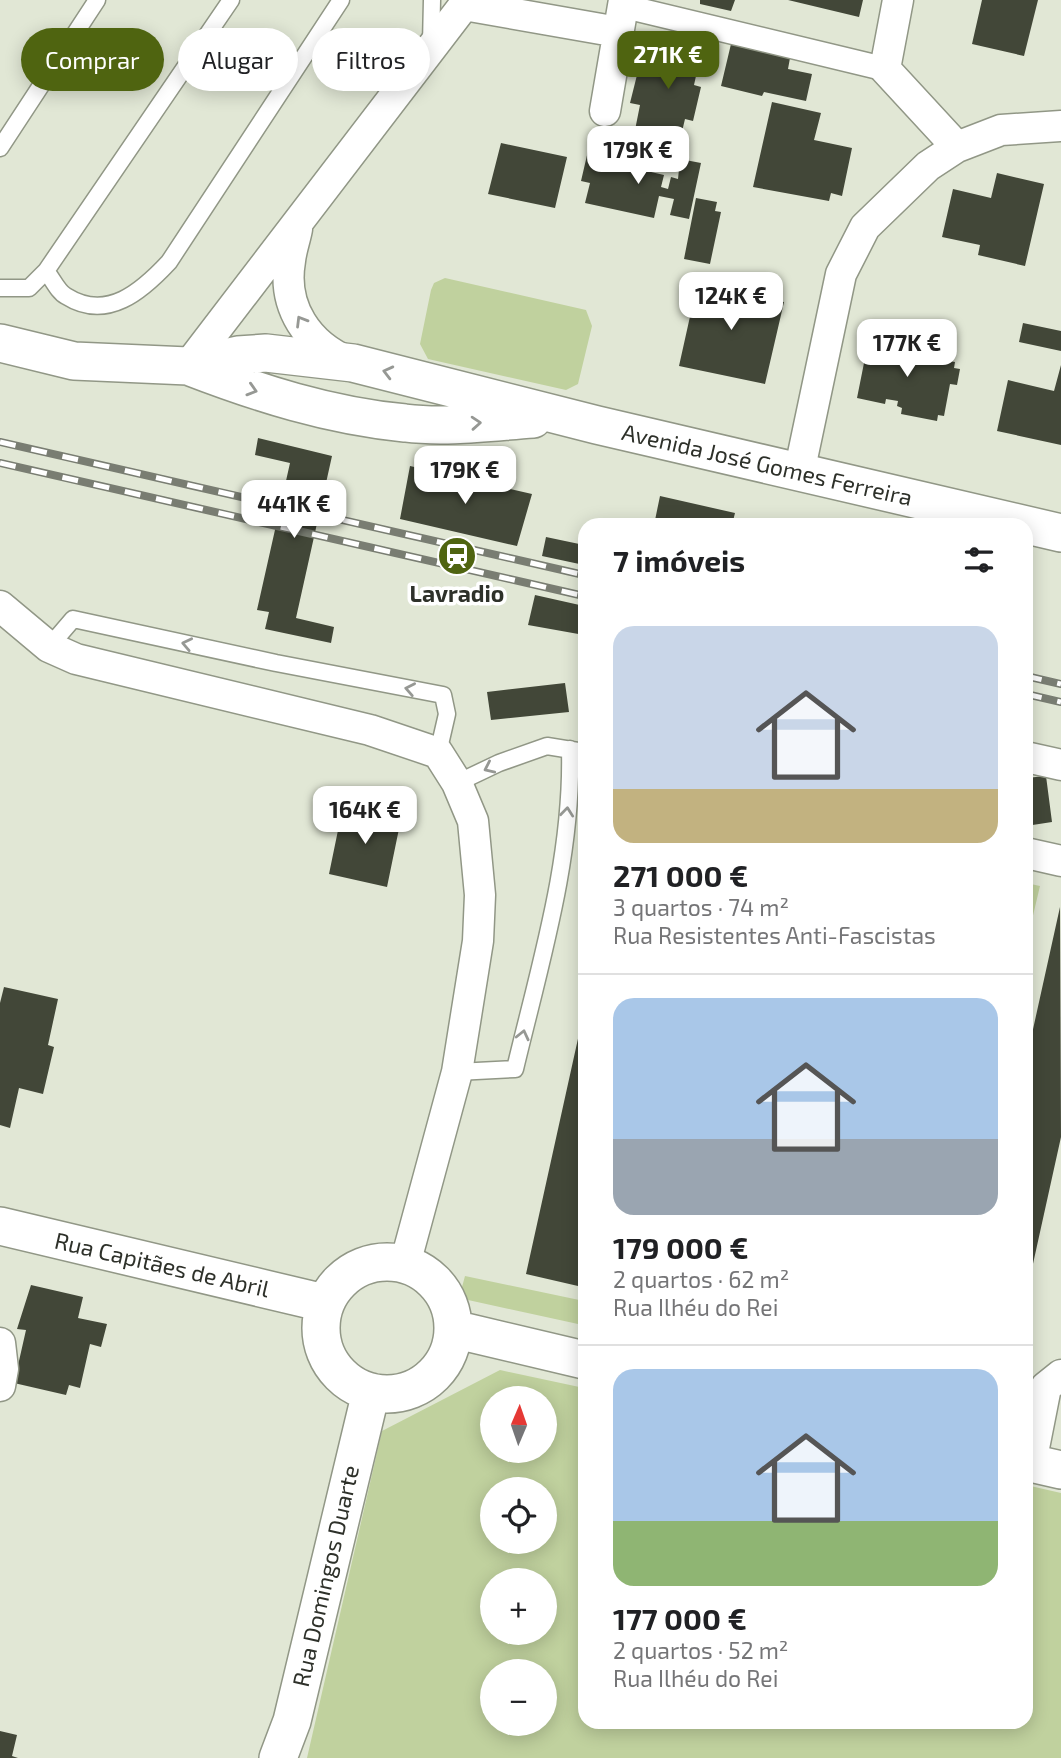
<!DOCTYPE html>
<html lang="pt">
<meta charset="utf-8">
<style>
:root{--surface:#fff;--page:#f2f2f2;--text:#202124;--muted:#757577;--line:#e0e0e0;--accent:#4f6410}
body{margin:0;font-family:"Exo 2",sans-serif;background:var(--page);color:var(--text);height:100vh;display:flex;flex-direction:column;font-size:26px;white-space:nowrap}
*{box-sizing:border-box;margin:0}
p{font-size:23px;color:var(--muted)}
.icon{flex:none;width:38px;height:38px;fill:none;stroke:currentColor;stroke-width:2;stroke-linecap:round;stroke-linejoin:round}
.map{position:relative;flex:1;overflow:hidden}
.sheet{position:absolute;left:578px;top:518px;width:455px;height:1211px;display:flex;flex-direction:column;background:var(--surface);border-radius:21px;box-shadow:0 4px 18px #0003}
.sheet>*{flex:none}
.guide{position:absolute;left:21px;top:28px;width:452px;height:63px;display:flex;gap:14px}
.needle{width:46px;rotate:2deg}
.fabs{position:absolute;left:480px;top:1386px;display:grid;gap:14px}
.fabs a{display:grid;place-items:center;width:77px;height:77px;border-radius:50%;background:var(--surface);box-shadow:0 4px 18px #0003;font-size:35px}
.price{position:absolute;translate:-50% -60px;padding:0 16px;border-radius:14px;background:#fff;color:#222;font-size:23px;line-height:46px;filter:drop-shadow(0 2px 4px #0008)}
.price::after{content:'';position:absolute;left:50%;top:42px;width:21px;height:16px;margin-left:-10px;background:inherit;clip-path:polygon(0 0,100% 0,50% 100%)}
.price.active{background:var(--accent);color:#fff}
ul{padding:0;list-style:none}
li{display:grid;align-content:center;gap:14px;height:371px;padding:0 35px}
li+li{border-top:2px solid var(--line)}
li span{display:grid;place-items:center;height:217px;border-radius:21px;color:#555}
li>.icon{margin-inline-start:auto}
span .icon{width:126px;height:126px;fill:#fffc;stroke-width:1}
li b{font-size:30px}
h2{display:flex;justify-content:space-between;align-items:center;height:84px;padding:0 35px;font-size:30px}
.chip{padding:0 24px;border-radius:32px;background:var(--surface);box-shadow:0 4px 18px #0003;font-size:24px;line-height:63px}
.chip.active{background:var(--accent);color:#fff}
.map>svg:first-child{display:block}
</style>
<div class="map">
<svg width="1061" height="1758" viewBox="0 0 1061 1758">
<rect width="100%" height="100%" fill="#e1e7d5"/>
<path fill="#c0d19e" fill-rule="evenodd" d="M445,278L586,310L592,326L578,384L566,390L428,359L420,344L431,290L434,283Z
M1026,883L1040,886L1026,945Z
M465,1276L584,1301L578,1324L459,1298Z
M500,1370L584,1388V1722H1026V1485L1061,1493V1758H307L382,1431ZM492,1398H544V1451H492ZM544,1489V1542H492V1489ZM492,1580H544V1633H492ZM492,1671H544V1724H492Z"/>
<path fill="#424738" d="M700,0H735L731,11L700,4Z
M788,0H863L859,17Z
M982,0H1038L1024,56L972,44Z
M659,40L702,49L694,85L701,87L693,121L685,119L680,140L635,130L640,105L630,103L638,71L651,74Z
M731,44L790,58L788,69L812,74L806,101L764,92L762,96L721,86Z
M772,102L821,113L814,140L852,148L842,196L831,193L829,201L753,187Z
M501,143L567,157L555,208L488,194Z
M588,151L636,161L634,168L664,175L661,187L668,189L671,177L678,179L680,159L701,163L689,219L670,215L674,199L659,196L654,218L585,203L590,183L581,181Z
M997,173L1044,184L1025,266L978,255L980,245L942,237L953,189L991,198Z
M696,198L717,202L715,211L721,212L710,264L684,259Z
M699,276L731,283L729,290L784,302L765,384L679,366Z
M1023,323L1061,331V351L1019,342Z
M869,338L932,351L931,358L955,362L954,368L960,369L957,385L950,384L944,416L938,415L937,421L901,414L902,408L897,406L898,401L886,399L885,404L857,398Z
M1061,365V445L997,431L1008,380L1054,391Z
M258,438L332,456L296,618L334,627L331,643L265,629L269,612L257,610L290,463L255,455Z
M410,466L532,494L517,546L400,519Z
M660,496L735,513L732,525H654Z
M546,537L584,545V565L542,556Z
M535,595L584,606V635L528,625Z
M565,683L569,712L491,720L487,692Z
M579,713H584V743H583Z
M1046,776L1052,822L1026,826V778Z
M343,806L401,819L387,887L329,874Z
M1060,907L1061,1137L1027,1291L1026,1061Z
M4,987L58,999L48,1045L54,1047L43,1094L19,1088L10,1128L0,1125V1003Z
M583,1016L584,1255L578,1286L526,1274Z
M31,1285L83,1297L78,1318L107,1324L101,1347L90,1344L80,1388L69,1385L66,1395L14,1383L26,1330L17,1329Z
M0,1731L17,1735L12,1756L18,1758H0Z"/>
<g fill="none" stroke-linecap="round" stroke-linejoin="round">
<defs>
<path id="service" d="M431,43L432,0
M0,148L97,0
M46,271C52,278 58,292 66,296C107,322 142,291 169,262L341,0
M0,288H29L46,271L231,0
M49,647L73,619L276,663L443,695L447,714L438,753
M457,783L499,763L547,746L584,752
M457,1072L515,1069C540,964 573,858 570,749"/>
<path id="pedestrian" d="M623,6L885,69"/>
<path id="minor" d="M898,0L885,69L957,147
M464,5L618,32
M605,111L624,0
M297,229C295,240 291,250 290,261C282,307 308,345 349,362
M188,366L468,0
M799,473L841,274L865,227L928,166L957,147L1001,130L1061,126
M0,606L49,647L76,659L370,730L438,753L457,783L473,821L480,895L478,941L457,1072L405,1264
M1026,757L1061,765
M1026,853L1061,861
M0,1343L3,1369L0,1386
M1031,1463L1046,1387L1061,1375"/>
<path id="tertiary" d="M0,343L74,361L188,366L238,355L266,353L353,363L597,425L1061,533
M188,366C258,393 330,416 405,423C447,428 490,422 533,419
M0,1226L324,1303
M321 1328a66 66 0 1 1 132 0a66 66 0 1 1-132 0Z
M453,1329L584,1360
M1026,1462L1061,1470
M278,1758L292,1721L371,1392"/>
</defs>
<use href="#service" stroke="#919786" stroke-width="19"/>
<use href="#pedestrian" stroke="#919786" stroke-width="26"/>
<use href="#minor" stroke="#919786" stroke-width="33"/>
<use href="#tertiary" stroke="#919786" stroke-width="40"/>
<use href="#service" stroke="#fff" stroke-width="16"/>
<use href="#pedestrian" stroke="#fff" stroke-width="23"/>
<use href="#minor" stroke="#fff" stroke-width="30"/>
<use href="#tertiary" stroke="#fff" stroke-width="37"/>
<defs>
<path id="rail" d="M0,442L584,575
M0,463L584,596
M1026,676L1061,684
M1026,694L1061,702"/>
</defs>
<use href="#rail" stroke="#797d72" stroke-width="8"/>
<use href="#rail" stroke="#fff" stroke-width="5" stroke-dasharray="16" stroke-linecap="butt"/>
</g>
<defs><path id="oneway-chevron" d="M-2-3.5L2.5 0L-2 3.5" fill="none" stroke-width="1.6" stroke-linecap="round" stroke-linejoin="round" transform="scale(1.75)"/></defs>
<g stroke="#969894">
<use href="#oneway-chevron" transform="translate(301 321) rotate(-121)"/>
<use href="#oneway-chevron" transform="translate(388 372) rotate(-166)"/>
<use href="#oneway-chevron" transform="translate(252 390) rotate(17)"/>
<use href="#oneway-chevron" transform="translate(476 423) rotate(-4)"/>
<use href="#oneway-chevron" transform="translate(187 644) rotate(-168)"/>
<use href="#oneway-chevron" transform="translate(410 689) rotate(-169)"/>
<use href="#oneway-chevron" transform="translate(489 768) rotate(155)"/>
<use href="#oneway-chevron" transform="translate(567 812) rotate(-84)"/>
<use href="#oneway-chevron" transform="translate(523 1035) rotate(-77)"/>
</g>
<defs>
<symbol id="station-disc" viewBox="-11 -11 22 22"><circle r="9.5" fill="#4f6410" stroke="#fff"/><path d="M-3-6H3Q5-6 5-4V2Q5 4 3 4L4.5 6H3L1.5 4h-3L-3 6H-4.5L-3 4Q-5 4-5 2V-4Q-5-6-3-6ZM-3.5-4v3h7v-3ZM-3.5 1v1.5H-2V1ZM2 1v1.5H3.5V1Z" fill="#fff"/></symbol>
</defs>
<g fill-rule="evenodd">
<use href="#station-disc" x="435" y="534" width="44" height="44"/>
</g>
<g text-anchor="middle" stroke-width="7" stroke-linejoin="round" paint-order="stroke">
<g font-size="23" fill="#2e312a" stroke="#fff">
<text transform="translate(767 465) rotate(13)" y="8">Avenida José Gomes Ferreira</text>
<text transform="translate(162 1265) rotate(13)" y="8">Rua Capitães de Abril</text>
<text transform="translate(326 1576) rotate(-77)" y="8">Rua Domingos Duarte</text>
</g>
<g font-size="23" font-weight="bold" fill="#2e312a" stroke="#fff">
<text x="457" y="602">Lavradio</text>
</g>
</g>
</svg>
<div class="fabs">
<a><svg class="needle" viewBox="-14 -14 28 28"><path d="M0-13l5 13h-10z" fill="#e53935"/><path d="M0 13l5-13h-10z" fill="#757577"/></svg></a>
<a><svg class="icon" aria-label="locate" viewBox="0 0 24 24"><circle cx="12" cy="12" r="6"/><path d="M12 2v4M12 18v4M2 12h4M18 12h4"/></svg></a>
<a>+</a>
<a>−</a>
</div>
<b class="price active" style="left:668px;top:91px">271K €</b>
<b class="price" style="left:638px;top:186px">179K €</b>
<b class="price" style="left:731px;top:332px">124K €</b>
<b class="price" style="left:907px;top:379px">177K €</b>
<b class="price" style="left:465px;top:506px">179K €</b>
<b class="price" style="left:294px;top:540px">441K €</b>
<b class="price" style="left:365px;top:846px">164K €</b>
<div class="guide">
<a class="chip active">Comprar</a>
<a class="chip">Alugar</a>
<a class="chip">Filtros</a>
</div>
<section class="sheet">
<h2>7 imóveis<svg class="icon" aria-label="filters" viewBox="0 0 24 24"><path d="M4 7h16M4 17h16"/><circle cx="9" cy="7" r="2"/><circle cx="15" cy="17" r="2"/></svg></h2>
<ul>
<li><span style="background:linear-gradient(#c9d6e8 75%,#c2b280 0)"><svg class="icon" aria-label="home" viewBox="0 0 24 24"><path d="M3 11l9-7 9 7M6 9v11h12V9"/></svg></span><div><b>271 000 €</b><p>3 quartos · 74 m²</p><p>Rua Resistentes Anti-Fascistas</p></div></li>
<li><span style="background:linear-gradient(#a9c7e8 65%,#9aa5b1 0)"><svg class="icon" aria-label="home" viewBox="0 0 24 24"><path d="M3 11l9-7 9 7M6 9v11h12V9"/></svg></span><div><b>179 000 €</b><p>2 quartos · 62 m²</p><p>Rua Ilhéu do Rei</p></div></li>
<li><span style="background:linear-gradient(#a9c7e8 70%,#8fb573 0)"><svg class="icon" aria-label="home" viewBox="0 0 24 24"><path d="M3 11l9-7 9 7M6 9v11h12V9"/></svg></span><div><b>177 000 €</b><p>2 quartos · 52 m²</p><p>Rua Ilhéu do Rei</p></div></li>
</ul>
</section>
</div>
